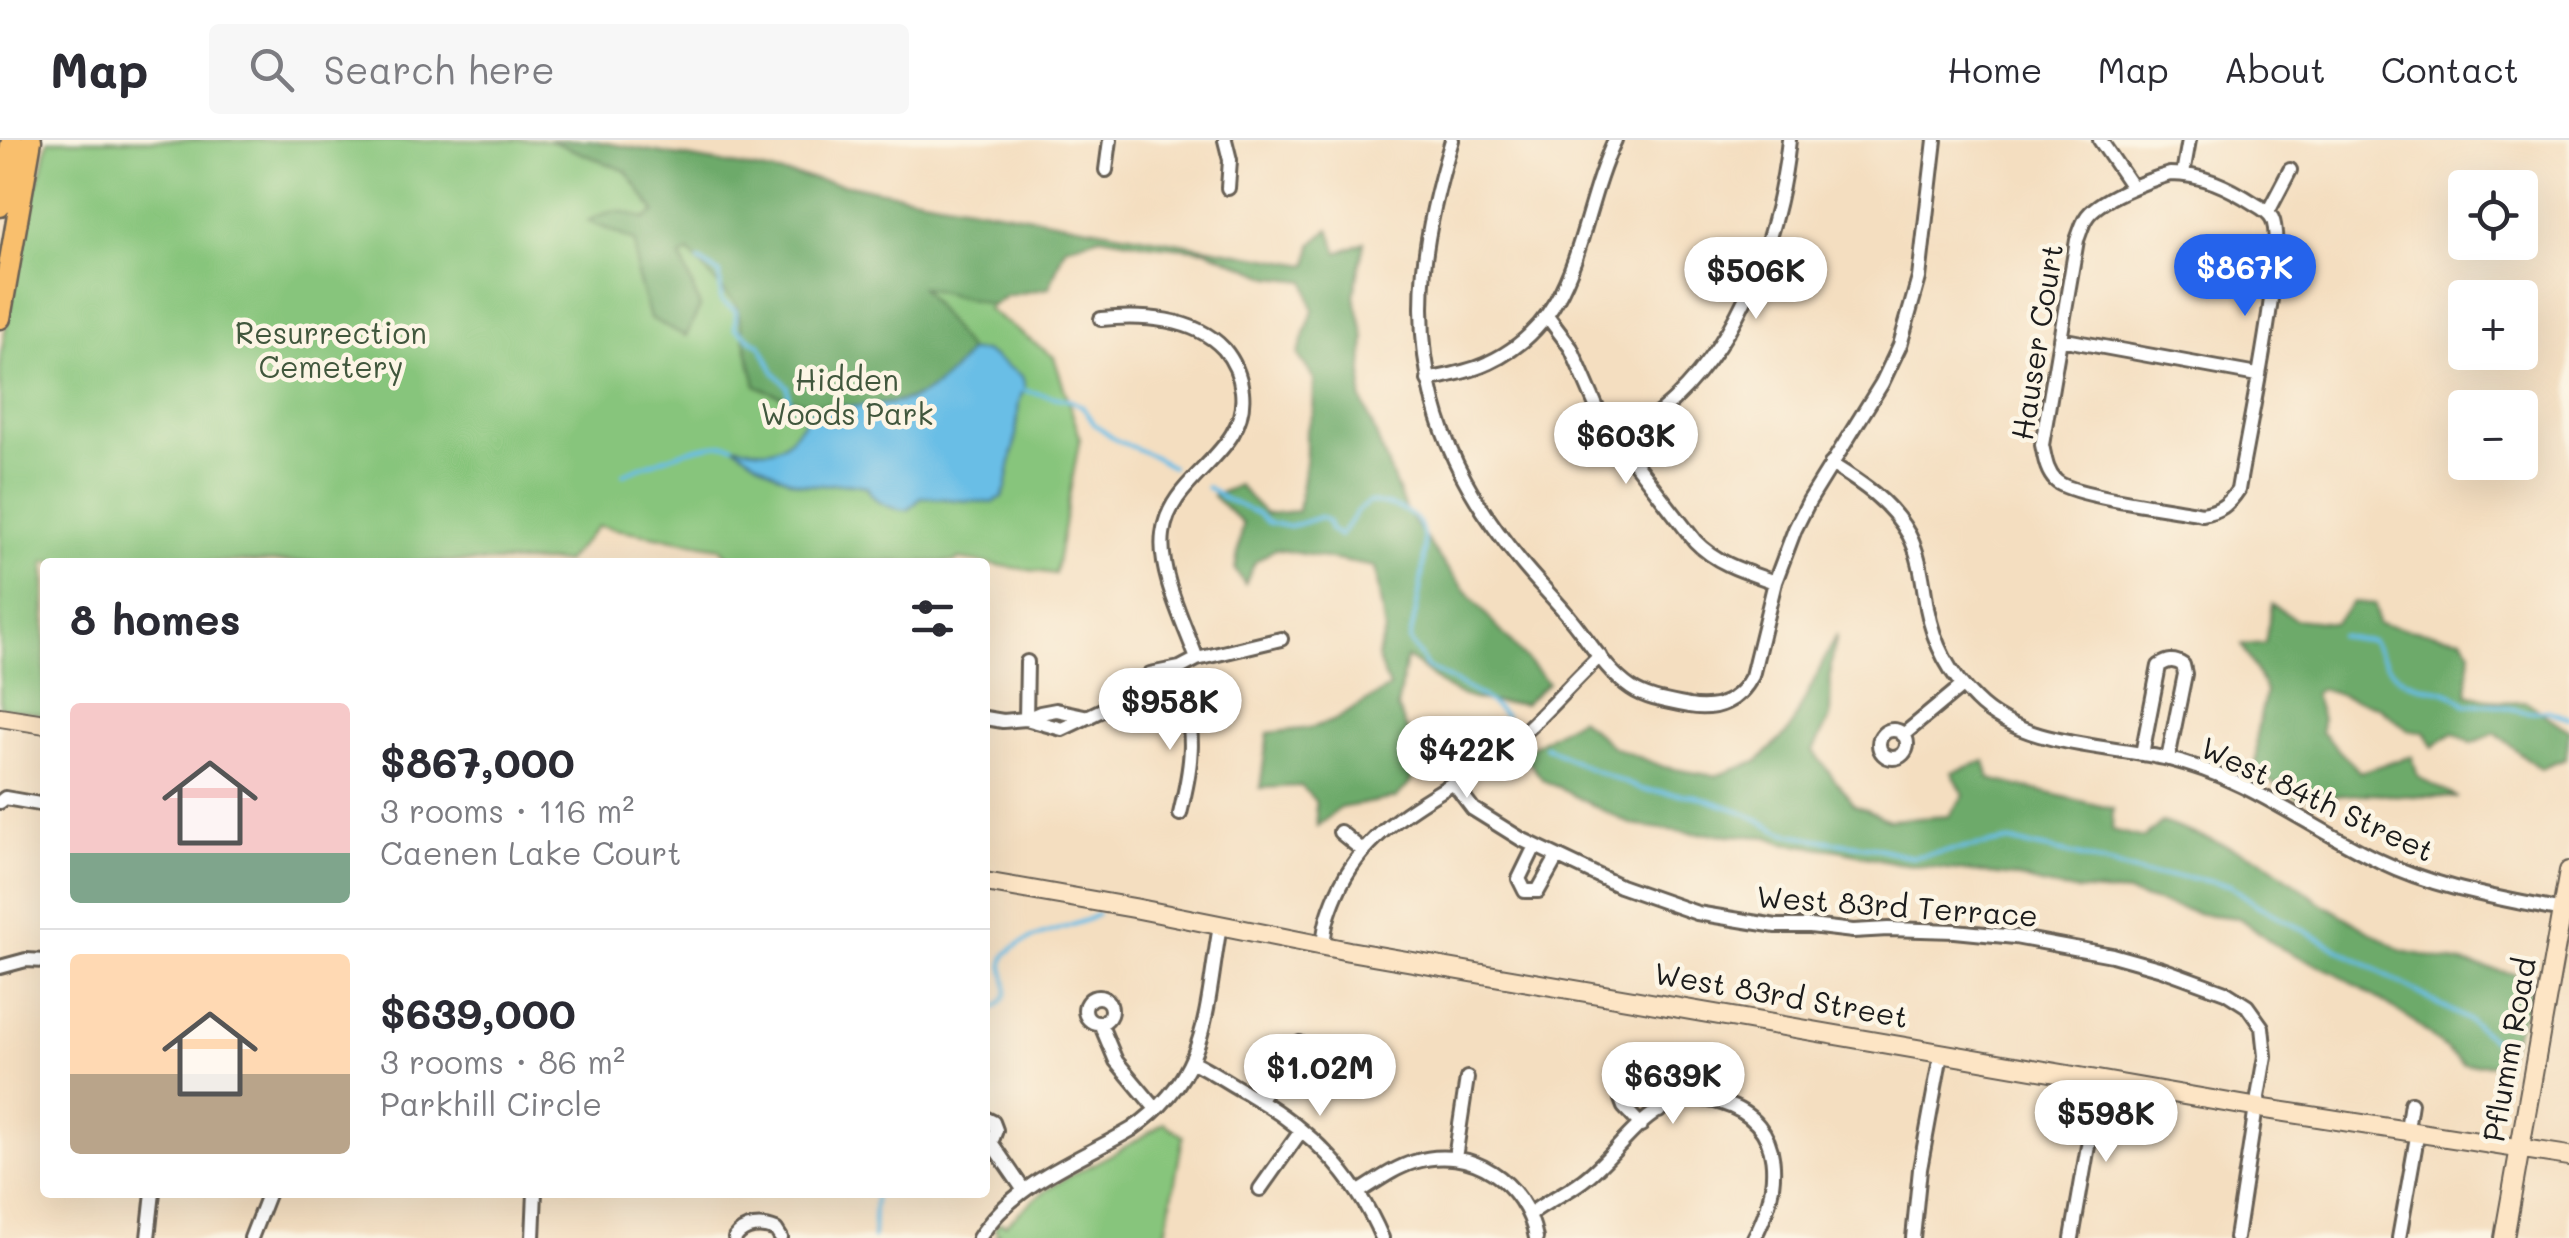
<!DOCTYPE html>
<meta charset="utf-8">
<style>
:root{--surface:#fff;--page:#f7f7f7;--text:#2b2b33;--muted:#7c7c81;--line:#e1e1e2;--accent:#2563eb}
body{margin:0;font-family:Mali,sans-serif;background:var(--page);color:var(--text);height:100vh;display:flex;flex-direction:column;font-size:38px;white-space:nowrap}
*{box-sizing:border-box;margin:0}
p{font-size:32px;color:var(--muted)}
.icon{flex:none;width:55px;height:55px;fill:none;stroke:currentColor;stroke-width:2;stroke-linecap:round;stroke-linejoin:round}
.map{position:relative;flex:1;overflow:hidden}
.side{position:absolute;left:40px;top:418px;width:950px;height:640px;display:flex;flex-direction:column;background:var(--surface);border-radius:10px;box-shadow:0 10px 40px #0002}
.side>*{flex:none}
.controls{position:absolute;left:2448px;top:30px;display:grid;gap:20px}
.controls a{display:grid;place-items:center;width:90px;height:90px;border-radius:10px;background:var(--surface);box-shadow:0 10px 40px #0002;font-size:50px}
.price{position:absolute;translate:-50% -85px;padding:0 22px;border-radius:35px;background:#fff;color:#222;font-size:32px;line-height:65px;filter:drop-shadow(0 2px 5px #0008)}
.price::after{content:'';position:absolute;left:50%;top:60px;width:30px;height:22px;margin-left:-15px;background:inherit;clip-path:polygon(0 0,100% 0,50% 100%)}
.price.on{background:var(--accent);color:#fff}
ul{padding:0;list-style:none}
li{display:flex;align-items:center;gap:30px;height:250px;padding:0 30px}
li+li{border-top:2px solid var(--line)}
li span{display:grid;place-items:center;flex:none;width:280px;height:200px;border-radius:10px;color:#555}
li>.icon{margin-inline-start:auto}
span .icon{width:120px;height:120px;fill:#fffc;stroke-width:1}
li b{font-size:42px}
h2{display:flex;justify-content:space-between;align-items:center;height:120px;padding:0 30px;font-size:42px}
header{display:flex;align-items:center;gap:60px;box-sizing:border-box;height:140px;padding:0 50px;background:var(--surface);border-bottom:2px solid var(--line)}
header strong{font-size:48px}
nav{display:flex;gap:55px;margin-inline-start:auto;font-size:35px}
.search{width:700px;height:90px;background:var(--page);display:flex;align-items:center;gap:25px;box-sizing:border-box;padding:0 35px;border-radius:10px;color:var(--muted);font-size:38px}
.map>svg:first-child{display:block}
</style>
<header>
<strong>Map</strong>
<div class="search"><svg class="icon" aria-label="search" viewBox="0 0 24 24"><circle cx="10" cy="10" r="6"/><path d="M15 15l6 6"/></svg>Search here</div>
<nav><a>Home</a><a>Map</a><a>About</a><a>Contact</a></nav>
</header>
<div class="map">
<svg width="2569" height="1098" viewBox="0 0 2569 1098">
<rect width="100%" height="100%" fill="#fcf5e5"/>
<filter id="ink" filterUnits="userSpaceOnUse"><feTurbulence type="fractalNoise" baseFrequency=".01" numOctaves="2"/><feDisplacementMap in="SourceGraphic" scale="20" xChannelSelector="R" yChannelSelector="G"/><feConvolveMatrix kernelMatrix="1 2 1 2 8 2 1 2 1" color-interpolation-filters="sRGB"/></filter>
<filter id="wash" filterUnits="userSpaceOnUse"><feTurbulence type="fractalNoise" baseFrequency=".0048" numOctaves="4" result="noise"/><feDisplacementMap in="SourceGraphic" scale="40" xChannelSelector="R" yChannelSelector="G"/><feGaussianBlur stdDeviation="2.25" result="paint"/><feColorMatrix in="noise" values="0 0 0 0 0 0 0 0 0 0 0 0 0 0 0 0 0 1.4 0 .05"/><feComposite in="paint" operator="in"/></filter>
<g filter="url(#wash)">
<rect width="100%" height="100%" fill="#f4dec0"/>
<path fill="#87c57b" stroke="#52704c" stroke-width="2.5" d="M48,0H544L1052,85L1006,156L987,169L1054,217L1080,297L1055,434L958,419L956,422H734L720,407L598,386L565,422H45V575L0,567V219L26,75L42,29Z
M1164,983L1183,996L1165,1098H994L999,1093L994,1089L1000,1082L1005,1085C1023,1069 1040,1053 1061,1041C1095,1022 1132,1006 1164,983Z"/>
<path fill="#6daa6b" stroke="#446344" stroke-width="2.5" d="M549,0H589L1308,125L1312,105L1329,89L1338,113L1364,102L1354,155L1365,198L1361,257L1405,369L1443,423L1495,485L1548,543L1524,564C1496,563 1470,563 1445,547C1431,538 1422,525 1406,518L1397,568L1414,604L1405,612L1412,641L1396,658L1340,668L1317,686L1315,661L1301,646L1260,648L1268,593L1310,588L1333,581L1389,548L1377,517L1385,492L1375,427L1275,409L1255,422L1245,444L1235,430L1243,384L1213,356L1238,345L1265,374L1298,371L1306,317V292L1313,274L1314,239L1298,215L1313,171L1306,141L1271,137L1206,110L1152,105L1100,96L1065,107L1049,148L1006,156L992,165L921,147L969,211C958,226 948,241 931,250C887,275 799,270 756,245L736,165L689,112L681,117L700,167L686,196L650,178L637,135L635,101L588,81C612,68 620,69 645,79L655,72L626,31Z
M2353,462L2375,464L2378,484L2462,498L2471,510L2467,554L2502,562L2526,561L2569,591L2566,619L2540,629L2495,593L2472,603L2453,593L2433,607L2425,592L2408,590L2379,567L2320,549L2314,554L2322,579L2321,592L2360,632L2412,616L2418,637L2458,658L2366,654L2298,658L2256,633L2257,590L2266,551L2242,505L2265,503L2272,464L2295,479L2335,483Z
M1837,494L1831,524L1830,577L1813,611L1853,664L1889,680L1949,676L1964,655L1952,632L1985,621L1990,639L2113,669L2112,690L2144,698L2162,682L2261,718L2320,762L2403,811L2521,835L2532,854L2502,925L2463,924L2412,880L2336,833L2278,807L2239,778L2201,774L2128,754L2062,749L2014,737L1897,723L1839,710L1783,703L1768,697L1692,693L1632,685L1543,640L1522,613L1579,578L1613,607L1664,627L1715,636L1757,622L1789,591Z"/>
<path fill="#69bee6" stroke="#426d81" stroke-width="2.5" d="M969,211H984L1022,236L1025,246L1019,262L1016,296L1006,348L1002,357L992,363L922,357L908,370C892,370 874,363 867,347C842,339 827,348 803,344C783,341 750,317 733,305C759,310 776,316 794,294C801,286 805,283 806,273L815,269C885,262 923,275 969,211Z"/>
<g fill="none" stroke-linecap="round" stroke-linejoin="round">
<path stroke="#69bee6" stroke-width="4" d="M699,121L720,134L721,161L736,171L735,188L761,206L774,232L787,246L789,261L807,274
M1023,250L1072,261L1082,266L1094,284L1116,300L1151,315L1172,327
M623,334C653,323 703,300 733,305
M1207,347L1223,358L1258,374L1267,382L1289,387L1320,377L1328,381L1330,389L1340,396L1357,371L1369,362C1384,364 1402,367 1414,377C1437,395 1414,474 1410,501L1427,527L1481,556L1506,576
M2340,496L2371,501C2382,518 2392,536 2411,543C2434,552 2447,546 2466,565L2490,564L2527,572L2546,570L2569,578
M1545,606L1588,628L1643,650L1696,656L1743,672L1784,693L1833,702L1873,707L1912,717L2008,701L2076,715L2144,734L2185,737L2230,745L2257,765L2470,881L2502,907
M985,874C1027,852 994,832 1006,815C1020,795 1077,788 1098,774
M873,1098L875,1052"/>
</g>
</g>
<g filter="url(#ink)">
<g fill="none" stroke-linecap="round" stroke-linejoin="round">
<defs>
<path id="street" d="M1225,0L1230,20L1228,48
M1452,0C1425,89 1410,170 1434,262C1449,321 1482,375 1521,422C1537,442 1555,459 1571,479C1590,502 1606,531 1631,548C1647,559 1670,562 1689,566C1717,571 1739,561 1752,536L1775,442L1795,389L1809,361L1882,243L1900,205L1919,138L1935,0
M2100,0L2132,47
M1106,30L1110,0
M2170,34C2202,34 2229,47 2255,64C2262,68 2268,71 2272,78C2288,108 2245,305 2238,350C2228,365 2220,371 2202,374C2173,368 2072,356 2056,341C2046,331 2045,318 2042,305L2077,100C2080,93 2082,84 2086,78C2097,59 2149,40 2170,34Z
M2183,34L2189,0
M2268,72L2290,30
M1547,176L1571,208L1603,282L1695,401C1717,424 1746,432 1775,442
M1101,179C1140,175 1195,177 1224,209C1234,221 1240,235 1242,251C1249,315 1170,334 1163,394C1158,432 1184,483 1197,519
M2060,199L2257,235
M1428,240C1448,235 1470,232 1488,223C1583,179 1576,81 1615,0
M1619,304C1638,289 1657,276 1674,260C1743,193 1779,94 1789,0
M1831,324C1862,343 1891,362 1909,395C1921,418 1923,443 1927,468C1934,505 1949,534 1976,560C2022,607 2108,605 2169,619C2249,638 2308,687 2380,721C2438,749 2500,758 2562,771
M1174,545C1201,584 1190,631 1180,674
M1174,545L1180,528L1197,519L1281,499
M1125,559L1150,534L1180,528
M985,578L1003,581L1026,579L1040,573L1056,570L1089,577
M1026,579L1062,589L1125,559L1150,555L1174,545
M1026,579L1027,522
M1879 604a14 14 0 1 1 28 0a14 14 0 1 1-28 0Z
M1903,595L1962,546
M2142,614L2159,526C2168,520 2174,519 2183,525L2185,534L2168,619
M1454,644L1473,669L1521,699L1620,746L1697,773L1776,786H1810L1853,791L1888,789L1955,791L2015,797L2112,815L2162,829L2225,852L2247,866L2262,887L2265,916L2258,957L2259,968L2255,974L2236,1098
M0,662L5,658L45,665
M1340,692L1362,710
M1535,706L1519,739L1525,751H1538L1557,717
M1324,805C1323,788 1330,769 1337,753C1371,676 1445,656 1507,607C1540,580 1568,546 1600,516
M0,827L26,820L45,821
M1085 870a13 13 0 1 1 26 0a13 13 0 1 1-26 0Z
M1100,883L1116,921L1156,969
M1193,922C1212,931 1228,943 1247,953C1308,988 1354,1032 1382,1098
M1259,960L1300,903
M985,978L993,982L996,990L993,998L985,1002
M1641,985L1624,967L1621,959L1624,952L1632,947L1643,951L1659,971
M2407,989L2411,963
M990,1001L1023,1049
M1455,1018L1467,938
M1260,1049L1301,991
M1359,1052C1377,1041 1394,1028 1414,1022C1470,1004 1526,1042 1536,1098
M1530,1074C1546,1061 1565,1054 1582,1041C1613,1019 1634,980 1669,965C1686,957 1705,958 1722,963C1788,983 1780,1049 1754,1098
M148,1098L153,1052
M251,1098L269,1052
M533,1098L535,1052
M735,1098C744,1085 762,1084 776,1090L781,1098
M979,1098C1014,1042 1078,1021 1132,989C1210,935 1205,870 1220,786
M1913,1098L1920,1029L1940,920L1944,912
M2072,1098L2098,948L2102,940
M2399,1098L2418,991"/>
<path id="secondary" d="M0,577L45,584
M985,742L1134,768L1349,811L2259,968L2569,1016
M2504,1098L2569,731"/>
<path id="primary" d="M0,66L12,0
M0,178L31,0"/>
</defs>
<use href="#street" stroke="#686055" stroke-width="18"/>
<use href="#secondary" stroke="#686055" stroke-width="22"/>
<use href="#primary" stroke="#686055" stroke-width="25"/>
<use href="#street" stroke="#fff" stroke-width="12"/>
<use href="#secondary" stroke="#fde5c5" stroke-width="18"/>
<use href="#primary" stroke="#f9bf6d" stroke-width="20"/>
</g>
</g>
<g text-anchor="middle" stroke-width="9" stroke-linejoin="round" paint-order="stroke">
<g font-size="30" fill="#41573d" stroke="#fcf5e5">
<text x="331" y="204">Resurrection<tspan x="331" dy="34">Cemetery</tspan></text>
<text x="847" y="251">Hidden<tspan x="847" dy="34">Woods Park</tspan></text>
</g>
<g font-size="30" fill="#1c1c1c" stroke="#fcf5e5">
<text transform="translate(2038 202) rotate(-81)" y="10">Hauser Court</text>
<text transform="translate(2317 660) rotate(25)" y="10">West 84th Street</text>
<text transform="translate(1897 767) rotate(4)" y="10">West 83rd Terrace</text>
<text transform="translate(1781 856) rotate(10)" y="10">West 83rd Street</text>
<text transform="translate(2510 910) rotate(-80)" y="10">Pflumm Road</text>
</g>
</g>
</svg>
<div class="controls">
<a><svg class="icon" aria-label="locate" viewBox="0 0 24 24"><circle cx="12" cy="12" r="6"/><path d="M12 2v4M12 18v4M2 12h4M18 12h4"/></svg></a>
<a>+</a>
<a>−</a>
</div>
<b class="price on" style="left:2245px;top:179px">$867K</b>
<b class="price" style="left:1756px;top:182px">$506K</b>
<b class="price" style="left:1626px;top:347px">$603K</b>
<b class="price" style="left:1170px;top:613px">$958K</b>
<b class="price" style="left:1467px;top:661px">$422K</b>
<b class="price" style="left:1320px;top:979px">$1.02M</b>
<b class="price" style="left:1673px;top:987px">$639K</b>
<b class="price" style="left:2106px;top:1025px">$598K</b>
<section class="side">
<h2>8 homes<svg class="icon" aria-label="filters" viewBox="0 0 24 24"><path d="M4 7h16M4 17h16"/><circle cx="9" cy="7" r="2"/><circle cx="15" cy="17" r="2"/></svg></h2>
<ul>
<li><span style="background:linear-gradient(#f6c9c9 75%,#7fa58c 0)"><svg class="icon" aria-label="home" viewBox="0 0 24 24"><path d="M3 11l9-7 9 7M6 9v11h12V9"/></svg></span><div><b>$867,000</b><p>3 rooms · 116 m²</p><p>Caenen Lake Court</p></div></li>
<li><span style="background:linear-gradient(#ffd9b3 60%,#b9a48a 0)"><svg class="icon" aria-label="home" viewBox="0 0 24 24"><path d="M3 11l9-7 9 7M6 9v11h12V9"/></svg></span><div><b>$639,000</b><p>3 rooms · 86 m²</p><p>Parkhill Circle</p></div></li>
</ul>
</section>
</div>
